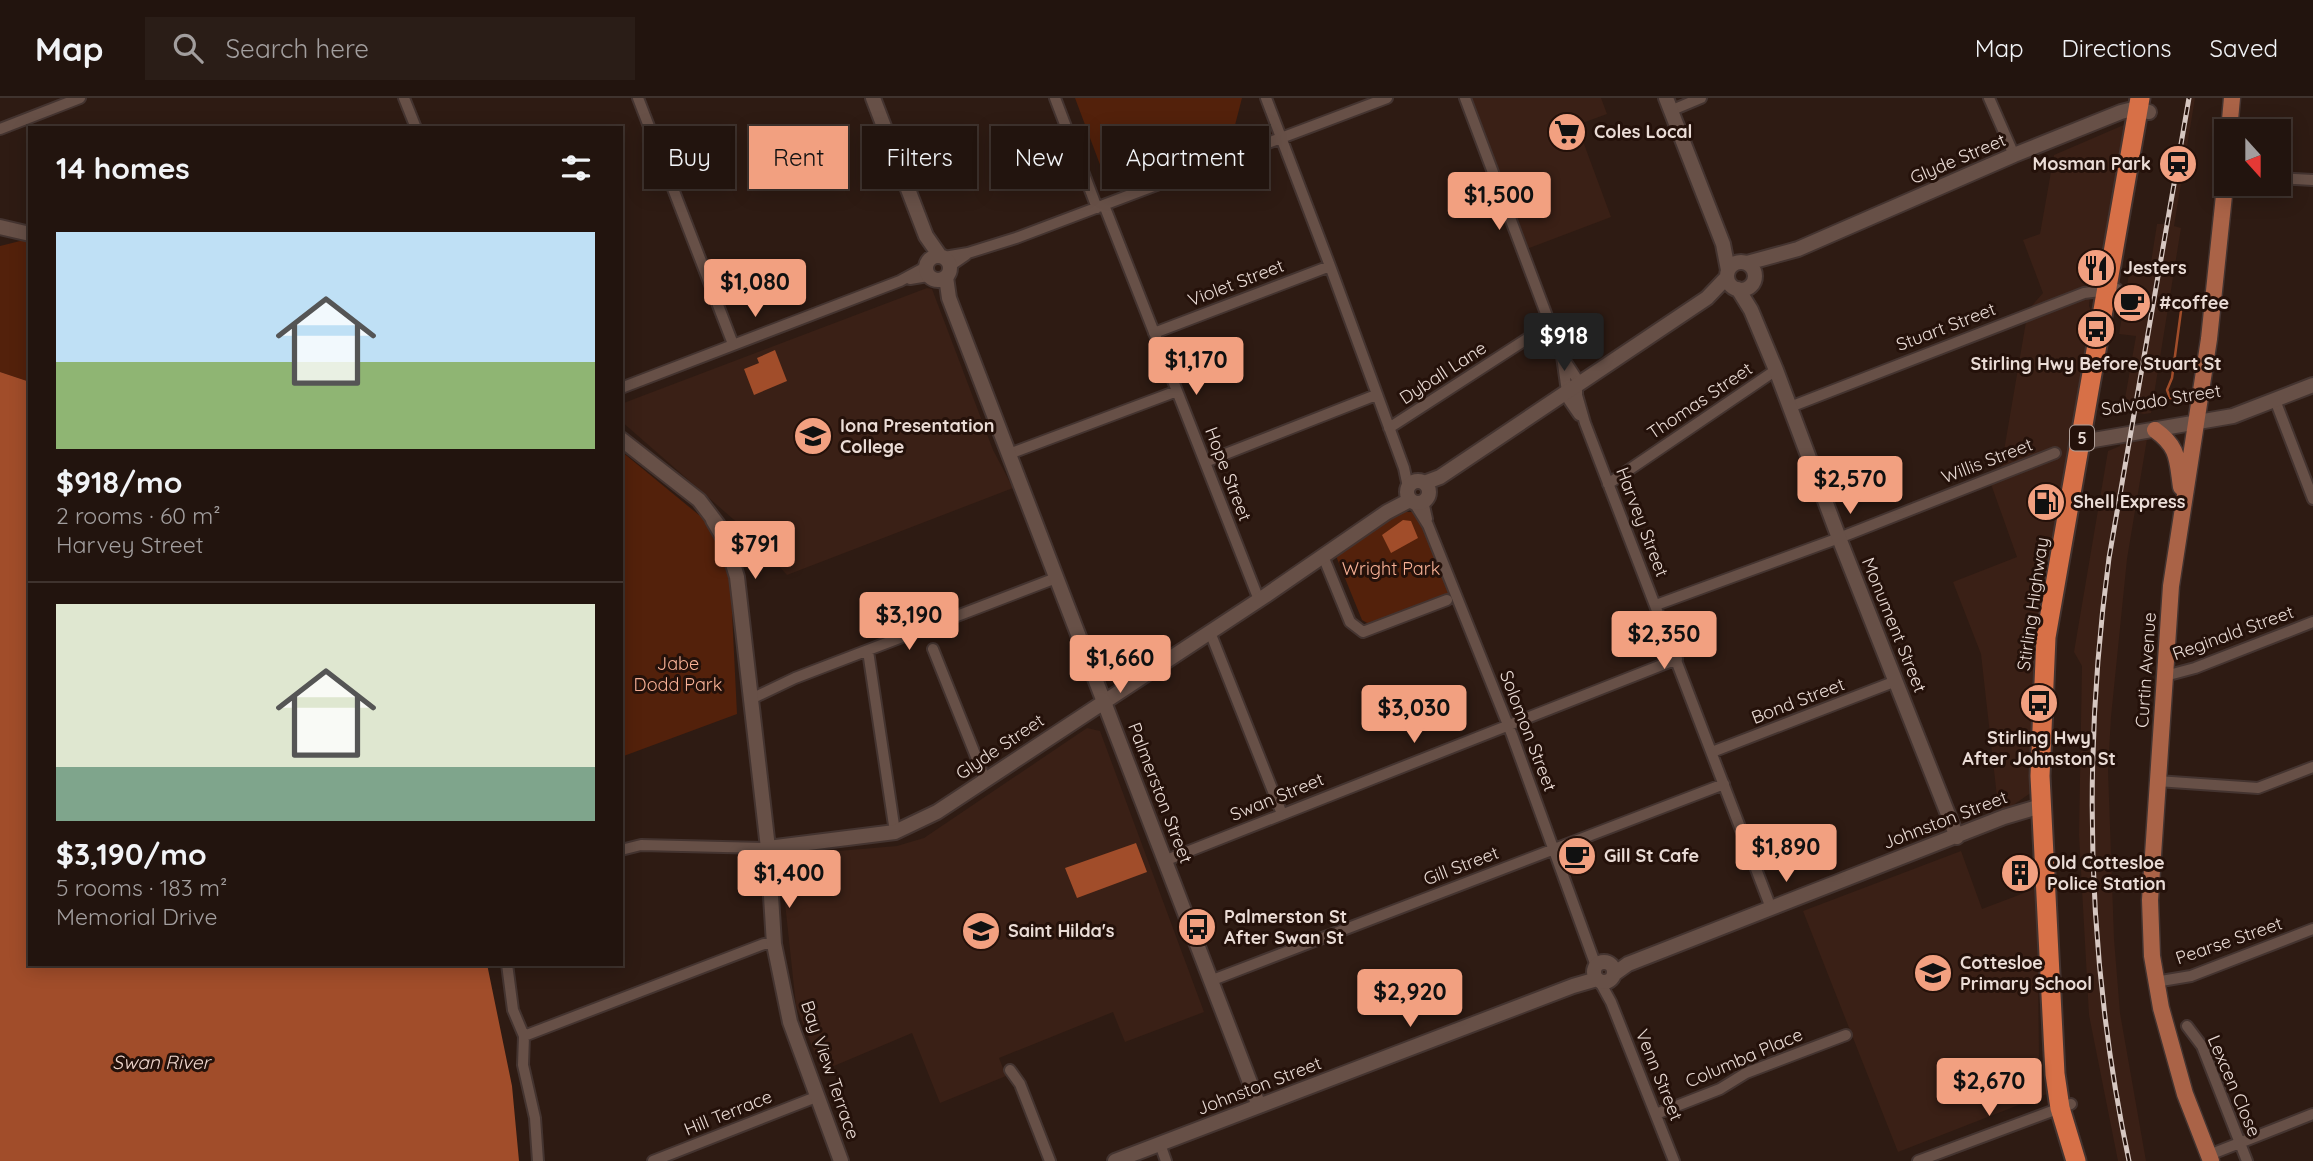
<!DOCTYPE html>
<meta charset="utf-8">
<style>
:root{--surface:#22140e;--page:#2a1d17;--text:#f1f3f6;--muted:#a29e9e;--line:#3f332e;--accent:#f2a080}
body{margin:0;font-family:Quicksand,sans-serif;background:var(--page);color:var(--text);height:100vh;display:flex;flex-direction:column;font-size:26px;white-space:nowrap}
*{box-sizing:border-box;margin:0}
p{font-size:23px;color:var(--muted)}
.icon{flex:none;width:38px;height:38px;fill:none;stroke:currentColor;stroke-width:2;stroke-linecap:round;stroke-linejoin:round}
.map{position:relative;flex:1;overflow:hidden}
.details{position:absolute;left:28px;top:28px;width:595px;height:840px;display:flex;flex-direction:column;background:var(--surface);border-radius:0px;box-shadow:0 4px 18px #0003,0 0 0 2px var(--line)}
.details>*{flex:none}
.hud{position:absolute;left:644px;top:28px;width:665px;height:63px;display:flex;gap:14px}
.needle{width:46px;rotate:159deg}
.buttons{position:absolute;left:2214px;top:21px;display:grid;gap:14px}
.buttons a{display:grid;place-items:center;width:77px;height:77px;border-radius:0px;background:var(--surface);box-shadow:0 4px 18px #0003,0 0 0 2px var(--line);font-size:35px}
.price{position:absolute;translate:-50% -60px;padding:0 16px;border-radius:7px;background:var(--accent);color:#111;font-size:23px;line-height:46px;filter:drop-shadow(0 2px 4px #0008)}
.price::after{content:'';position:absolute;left:50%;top:42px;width:21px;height:16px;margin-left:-10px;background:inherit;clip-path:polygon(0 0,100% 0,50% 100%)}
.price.on{background:#222;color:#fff}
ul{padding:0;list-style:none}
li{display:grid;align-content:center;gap:14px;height:371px;padding:0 28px}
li+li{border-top:2px solid var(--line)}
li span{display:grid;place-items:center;height:217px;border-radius:0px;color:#555}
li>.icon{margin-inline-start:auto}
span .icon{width:126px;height:126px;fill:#fffc;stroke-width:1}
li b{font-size:30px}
h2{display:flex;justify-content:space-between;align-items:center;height:84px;padding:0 28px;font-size:30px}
.tag{padding:0 24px;border-radius:0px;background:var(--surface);box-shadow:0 4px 18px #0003,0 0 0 2px var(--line);font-size:24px;line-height:63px}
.tag.on{background:var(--accent);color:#111}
header{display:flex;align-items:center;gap:42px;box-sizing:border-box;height:98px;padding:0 35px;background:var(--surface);border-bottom:2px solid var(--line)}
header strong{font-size:33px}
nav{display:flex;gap:38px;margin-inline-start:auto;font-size:24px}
.search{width:490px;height:63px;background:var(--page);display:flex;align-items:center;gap:18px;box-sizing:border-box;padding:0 24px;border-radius:0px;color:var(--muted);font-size:26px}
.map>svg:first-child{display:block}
</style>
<header>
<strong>Map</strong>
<div class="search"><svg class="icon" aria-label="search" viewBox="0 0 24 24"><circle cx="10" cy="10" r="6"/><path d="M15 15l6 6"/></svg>Search here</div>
<nav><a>Map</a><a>Directions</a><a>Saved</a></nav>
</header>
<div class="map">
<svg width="2313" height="1063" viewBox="0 0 2313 1063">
<rect width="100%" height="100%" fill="#2e1b13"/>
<path fill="#3a2016" d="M1466,0H1601L1607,16L1577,27L1611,119L1524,152Z
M2186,0H2195L2174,128L2181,130L2151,315L2144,316L2123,312L2136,238L2119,236L2130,170L2150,171L2157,126H2165Z
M2126,26L2130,32L2102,172L2092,177L2089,208L2094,219L2036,535L2032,694L1999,717L1981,556L1953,484L2017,459L1991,386L1999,382L2028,212L2043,195L2023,142L2040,136L2054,57Z
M927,190L932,191L993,352L1013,390L787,477L749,435L621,323V306Z
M2147,341L2127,461L2111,619L2108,672L2114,841L2120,915L2146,1063H2118L2089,917L2079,737L2082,568L2074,554L2108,353L2120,348V345Z
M1087,630L1100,633L1204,914L1125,944L1113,914L999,960L1006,978L940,1005L912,935L822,973L796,908L780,758L897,748L924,740Z
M1961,753L1982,811L2037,790L2039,961L2047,996L1898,1054L1803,813Z"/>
<path fill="#53210b" d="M1075,0H1242L1234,31L1105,80Z
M24,142L30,143V284L0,274V148Z
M621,353L716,431L729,454L737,616L621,659Z
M1400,414H1414L1421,422L1449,495L1369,526L1362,522L1336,458Z"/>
<path fill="#a14d2a" d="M775,252L787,283L754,297L744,271L759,265L757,260Z
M0,274L30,284V866H487L512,988L519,1063H0Z
M1403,422L1411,423L1418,440L1391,455L1382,437Z
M1136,745L1147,774L1077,800L1065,770Z"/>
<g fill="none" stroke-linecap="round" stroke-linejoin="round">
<path stroke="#a14d2a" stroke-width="2.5" d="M2181,213L2172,280L2167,292L2170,300L2182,302"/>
<defs>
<path id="street" d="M404,0L416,30
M638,0L733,246
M1055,0L1097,110
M1266,0L1330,168L1404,370L1408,389
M1465,0L1562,258L1568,301L1579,317
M1989,0L2014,57
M1670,13L1701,0
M0,31L80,0
M2278,80L2313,82
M1104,107L1259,502
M944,159L968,155L1016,140L1387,0
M950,168L966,157
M910,181L928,178
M1154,235L1330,168
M1562,258L1577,281V297L1585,325L1771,810
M621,290L900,183L926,169
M2275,302L2313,401
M1790,309L2084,195L2117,191
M1389,330L1550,226
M1009,356L1177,293
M1205,364L1376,297
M1608,386L1776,272
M1413,403L1428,427L1512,637L1596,868
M1423,403L1427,421
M1323,458L1350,524L1363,534L1447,502
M1656,507L1839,440L2055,355
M1210,534L1282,716
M933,551L985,681
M868,553L895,734
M2165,578L2195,570L2313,524
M751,601L795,580L1056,480
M1712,654L1896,583
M2157,683L2258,690L2313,669
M621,752L641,747L768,750
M1164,763L1677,561
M507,866L513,912L524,938L523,967L535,1020L538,1063
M1210,883L1724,686
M1600,884L1611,904L1674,1063
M2155,884L2191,878L2313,831
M2187,928L2202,948L2247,1063
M524,938L764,846H774
M1010,972L1020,986L1050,1063
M1656,1016L1720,991L1746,975L1846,937
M1160,1046L1166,1063
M2209,1057L2313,1016
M653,1063L816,999
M1918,1063L2071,1006"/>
<path id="secondary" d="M873,0L926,138L940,158
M1666,0L1723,146L1728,172
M0,129L30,136
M926 170a12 12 0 1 1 24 0a12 12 0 1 1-24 0Z
M1727 178a14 14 0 1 1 28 0a14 14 0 1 1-28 0Z
M1747,165L1798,151L2014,57L2121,14L2133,11L2149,14
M946,179L949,200L1259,1008
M1738,191L1751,212L1776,272L1839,440L1957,739
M621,341L699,402L718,427
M2082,344L2233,318L2313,287
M1407 394a11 11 0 1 1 22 0a11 11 0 1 1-22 0Z
M1424,385L1440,379L1707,200L1727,179
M713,422L727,446L737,479L768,750L774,846L790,924L841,1063
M768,750L895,734L937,714L1265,498L1387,414L1410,402
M1594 874a10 10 0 1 1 20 0a10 10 0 1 1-20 0Z
M1614,876L1628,866L2004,719L2041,708
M1115,1063L1573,888L1597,881"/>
<path id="primary" d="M2229,33L2232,0
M2155,332C2179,349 2177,362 2181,389
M2211,1063L2185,996L2161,910L2152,858L2150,802L2171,488L2209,241L2226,78"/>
<path id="highway" d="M2076,1063L2060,1010L2055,976L2040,678L2046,539L2140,0"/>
</defs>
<use href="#street" stroke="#443430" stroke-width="14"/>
<use href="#secondary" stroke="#443430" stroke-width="18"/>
<use href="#primary" stroke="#443430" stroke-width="19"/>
<use href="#highway" stroke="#443430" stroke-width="23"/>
<use href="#street" stroke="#675047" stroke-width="10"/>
<use href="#secondary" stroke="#675047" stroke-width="14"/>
<use href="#primary" stroke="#aa6347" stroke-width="16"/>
<use href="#highway" stroke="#d77047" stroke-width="19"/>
<defs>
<path id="rail" d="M2129,1063C2087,864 2082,661 2109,460L2189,0"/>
</defs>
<use href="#rail" stroke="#d6c7c1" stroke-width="5"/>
<use href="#rail" stroke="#24110a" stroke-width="2.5" stroke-dasharray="8" stroke-linecap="butt"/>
</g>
<defs>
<symbol id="supermarket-disc" viewBox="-11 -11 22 22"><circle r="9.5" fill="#f2a080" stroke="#24110a"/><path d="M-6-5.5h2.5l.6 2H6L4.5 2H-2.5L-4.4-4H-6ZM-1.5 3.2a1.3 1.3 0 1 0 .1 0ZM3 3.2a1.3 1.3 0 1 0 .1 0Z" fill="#111"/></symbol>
<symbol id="station-disc" viewBox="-11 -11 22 22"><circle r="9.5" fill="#f2a080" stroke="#24110a"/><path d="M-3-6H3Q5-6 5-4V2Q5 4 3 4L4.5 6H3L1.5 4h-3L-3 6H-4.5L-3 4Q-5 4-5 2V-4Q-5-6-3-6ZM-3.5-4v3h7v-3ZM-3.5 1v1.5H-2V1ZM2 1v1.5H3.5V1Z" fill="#111"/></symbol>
<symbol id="restaurant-disc" viewBox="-11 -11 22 22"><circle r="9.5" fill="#f2a080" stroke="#24110a"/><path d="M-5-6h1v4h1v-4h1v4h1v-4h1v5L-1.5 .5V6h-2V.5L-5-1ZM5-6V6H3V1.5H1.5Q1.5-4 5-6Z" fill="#111"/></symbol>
<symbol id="cafe-disc" viewBox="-11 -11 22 22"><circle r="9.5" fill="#f2a080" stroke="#24110a"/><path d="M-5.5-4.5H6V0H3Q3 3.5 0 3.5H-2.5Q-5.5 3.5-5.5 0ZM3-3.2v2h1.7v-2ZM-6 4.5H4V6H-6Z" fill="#111"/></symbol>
<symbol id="bus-disc" viewBox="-11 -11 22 22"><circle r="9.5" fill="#f2a080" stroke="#24110a"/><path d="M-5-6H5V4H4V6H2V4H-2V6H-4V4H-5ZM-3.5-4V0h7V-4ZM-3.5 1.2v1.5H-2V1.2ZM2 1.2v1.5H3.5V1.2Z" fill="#111"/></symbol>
<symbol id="school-disc" viewBox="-11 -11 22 22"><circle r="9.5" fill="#f2a080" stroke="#24110a"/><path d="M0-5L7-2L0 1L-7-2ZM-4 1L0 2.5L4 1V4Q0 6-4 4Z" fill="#111"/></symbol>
<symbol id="fuel-disc" viewBox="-11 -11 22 22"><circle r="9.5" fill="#f2a080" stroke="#24110a"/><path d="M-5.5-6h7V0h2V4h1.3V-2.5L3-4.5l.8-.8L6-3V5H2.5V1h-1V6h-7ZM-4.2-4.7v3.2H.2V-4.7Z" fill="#111"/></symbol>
<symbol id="building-disc" viewBox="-11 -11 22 22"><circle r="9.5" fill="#f2a080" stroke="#24110a"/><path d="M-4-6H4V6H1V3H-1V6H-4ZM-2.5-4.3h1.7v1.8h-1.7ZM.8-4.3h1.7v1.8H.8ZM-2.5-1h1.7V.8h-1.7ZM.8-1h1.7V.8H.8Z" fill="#111"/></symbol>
</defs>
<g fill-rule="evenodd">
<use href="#supermarket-disc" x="1545" y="12" width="44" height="44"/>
<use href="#station-disc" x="2156" y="44" width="44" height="44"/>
<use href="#restaurant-disc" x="2074" y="148" width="44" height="44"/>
<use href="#cafe-disc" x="2110" y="183" width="44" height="44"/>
<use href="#bus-disc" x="2074" y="209" width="44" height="44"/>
<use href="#school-disc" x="791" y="316" width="44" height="44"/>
<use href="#fuel-disc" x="2024" y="382" width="44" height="44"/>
<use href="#bus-disc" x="2017" y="583" width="44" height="44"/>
<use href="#cafe-disc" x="1555" y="736" width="44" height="44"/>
<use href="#building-disc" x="1998" y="753" width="44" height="44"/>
<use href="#bus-disc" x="1175" y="807" width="44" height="44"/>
<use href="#school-disc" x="959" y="811" width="44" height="44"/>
<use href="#school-disc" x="1911" y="853" width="44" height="44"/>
</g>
<g text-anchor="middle" stroke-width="6" stroke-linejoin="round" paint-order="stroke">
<rect fill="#24110a" stroke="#af9f99" stroke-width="2" x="2070" y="327.5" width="24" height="25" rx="5"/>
<g font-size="16" font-weight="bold" fill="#eadcd6">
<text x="2082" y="346">5</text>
</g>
<g font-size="18" font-weight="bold" fill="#eadcd6" stroke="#24110a" text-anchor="start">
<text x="1594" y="40">Coles Local</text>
<text x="2151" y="72" text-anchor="end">Mosman Park</text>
<text x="2123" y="176">Jesters</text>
<text x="2159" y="211">#coffee</text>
<text x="2096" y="272" text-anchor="middle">Stirling Hwy Before Stuart St</text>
<text x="840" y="334">Iona Presentation<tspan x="840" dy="21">College</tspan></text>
<text x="2073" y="410">Shell Express</text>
<text x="2039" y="646" text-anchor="middle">Stirling Hwy<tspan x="2039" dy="21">After Johnston St</tspan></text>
<text x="1604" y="764">Gill St Cafe</text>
<text x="2047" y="771">Old Cottesloe<tspan x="2047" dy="21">Police Station</tspan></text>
<text x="1224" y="825">Palmerston St<tspan x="1224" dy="21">After Swan St</tspan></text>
<text x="1008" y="839">Saint Hilda's</text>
<text x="1960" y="871">Cottesloe<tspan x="1960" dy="21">Primary School</tspan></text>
</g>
<g font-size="18" fill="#eadcd6" stroke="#24110a">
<text transform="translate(1958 61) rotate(-23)" y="6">Glyde Street</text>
<text transform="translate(1236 185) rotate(-21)" y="6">Violet Street</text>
<text transform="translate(1946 229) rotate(-21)" y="6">Stuart Street</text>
<text transform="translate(1443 275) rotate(-33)" y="6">Dyball Lane</text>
<text transform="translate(2161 302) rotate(-9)" y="6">Salvado Street</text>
<text transform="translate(1700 303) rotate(-34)" y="6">Thomas Street</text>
<text transform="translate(1987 363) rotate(-21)" y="6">Willis Street</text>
<text transform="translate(1228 376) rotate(69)" y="6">Hope Street</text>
<text transform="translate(1642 424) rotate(69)" y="6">Harvey Street</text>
<text transform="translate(2033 506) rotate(-82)" y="6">Stirling Highway</text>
<text transform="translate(1894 527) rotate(68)" y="6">Monument Street</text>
<text transform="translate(2233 535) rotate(-20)" y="6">Reginald Street</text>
<text transform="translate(2146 572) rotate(-86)" y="6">Curtin Avenue</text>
<text transform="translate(1798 603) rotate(-21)" y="6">Bond Street</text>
<text transform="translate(1528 633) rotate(69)" y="6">Solomon Street</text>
<text transform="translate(1000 649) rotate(-34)" y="6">Glyde Street</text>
<text transform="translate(1160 695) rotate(69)" y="6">Palmerston Street</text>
<text transform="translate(1277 699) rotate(-22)" y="6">Swan Street</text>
<text transform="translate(1945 722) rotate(-21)" y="6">Johnston Street</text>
<text transform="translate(1461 768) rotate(-21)" y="6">Gill Street</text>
<text transform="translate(2229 843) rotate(-19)" y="6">Pearse Street</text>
<text transform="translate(1744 960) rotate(-23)" y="6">Columba Place</text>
<text transform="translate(830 972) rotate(71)" y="6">Bay View Terrace</text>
<text transform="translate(1659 977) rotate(68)" y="6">Venn Street</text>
<text transform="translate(1259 988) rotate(-21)" y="6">Johnston Street</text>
<text transform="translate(2234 988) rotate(67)" y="6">Lexcen Close</text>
<text transform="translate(728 1015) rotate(-22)" y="6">Hill Terrace</text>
</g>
<g font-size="18" fill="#f8b196" stroke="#24110a">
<text x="1391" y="477">Wright Park</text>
<text x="678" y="572">Jabe<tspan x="678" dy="21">Dodd Park</tspan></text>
</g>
<g font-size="19" font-style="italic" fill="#f1d8cf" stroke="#24110a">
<text x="161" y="971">Swan River</text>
</g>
</g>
</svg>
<div class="buttons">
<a><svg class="needle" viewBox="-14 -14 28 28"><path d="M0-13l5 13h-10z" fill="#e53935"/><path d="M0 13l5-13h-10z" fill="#a29e9e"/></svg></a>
</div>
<b class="price" style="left:1499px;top:134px">$1,500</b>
<b class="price" style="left:755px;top:221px">$1,080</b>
<b class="price on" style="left:1564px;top:275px">$918</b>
<b class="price" style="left:1196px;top:299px">$1,170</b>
<b class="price" style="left:1850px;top:418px">$2,570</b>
<b class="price" style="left:755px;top:483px">$791</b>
<b class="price" style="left:909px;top:554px">$3,190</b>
<b class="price" style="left:1664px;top:573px">$2,350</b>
<b class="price" style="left:1120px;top:597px">$1,660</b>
<b class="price" style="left:1414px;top:647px">$3,030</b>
<b class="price" style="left:1786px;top:786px">$1,890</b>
<b class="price" style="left:789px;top:812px">$1,400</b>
<b class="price" style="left:1410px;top:931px">$2,920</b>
<b class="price" style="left:1989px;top:1020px">$2,670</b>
<div class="hud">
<a class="tag">Buy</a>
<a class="tag on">Rent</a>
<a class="tag">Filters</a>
<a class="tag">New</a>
<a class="tag">Apartment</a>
</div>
<section class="details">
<h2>14 homes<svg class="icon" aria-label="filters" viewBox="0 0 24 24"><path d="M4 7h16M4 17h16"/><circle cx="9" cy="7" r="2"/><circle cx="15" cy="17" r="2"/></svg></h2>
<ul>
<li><span style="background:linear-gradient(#bfe0f5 60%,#8fb573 0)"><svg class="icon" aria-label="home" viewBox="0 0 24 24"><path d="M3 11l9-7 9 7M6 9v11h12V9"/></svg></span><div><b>$918/mo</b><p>2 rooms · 60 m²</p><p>Harvey Street</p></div></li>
<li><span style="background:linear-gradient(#dfe7d0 75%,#7fa58c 0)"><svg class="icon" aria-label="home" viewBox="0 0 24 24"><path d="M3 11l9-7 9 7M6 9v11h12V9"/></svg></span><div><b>$3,190/mo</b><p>5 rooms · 183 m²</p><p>Memorial Drive</p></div></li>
</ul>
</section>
</div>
